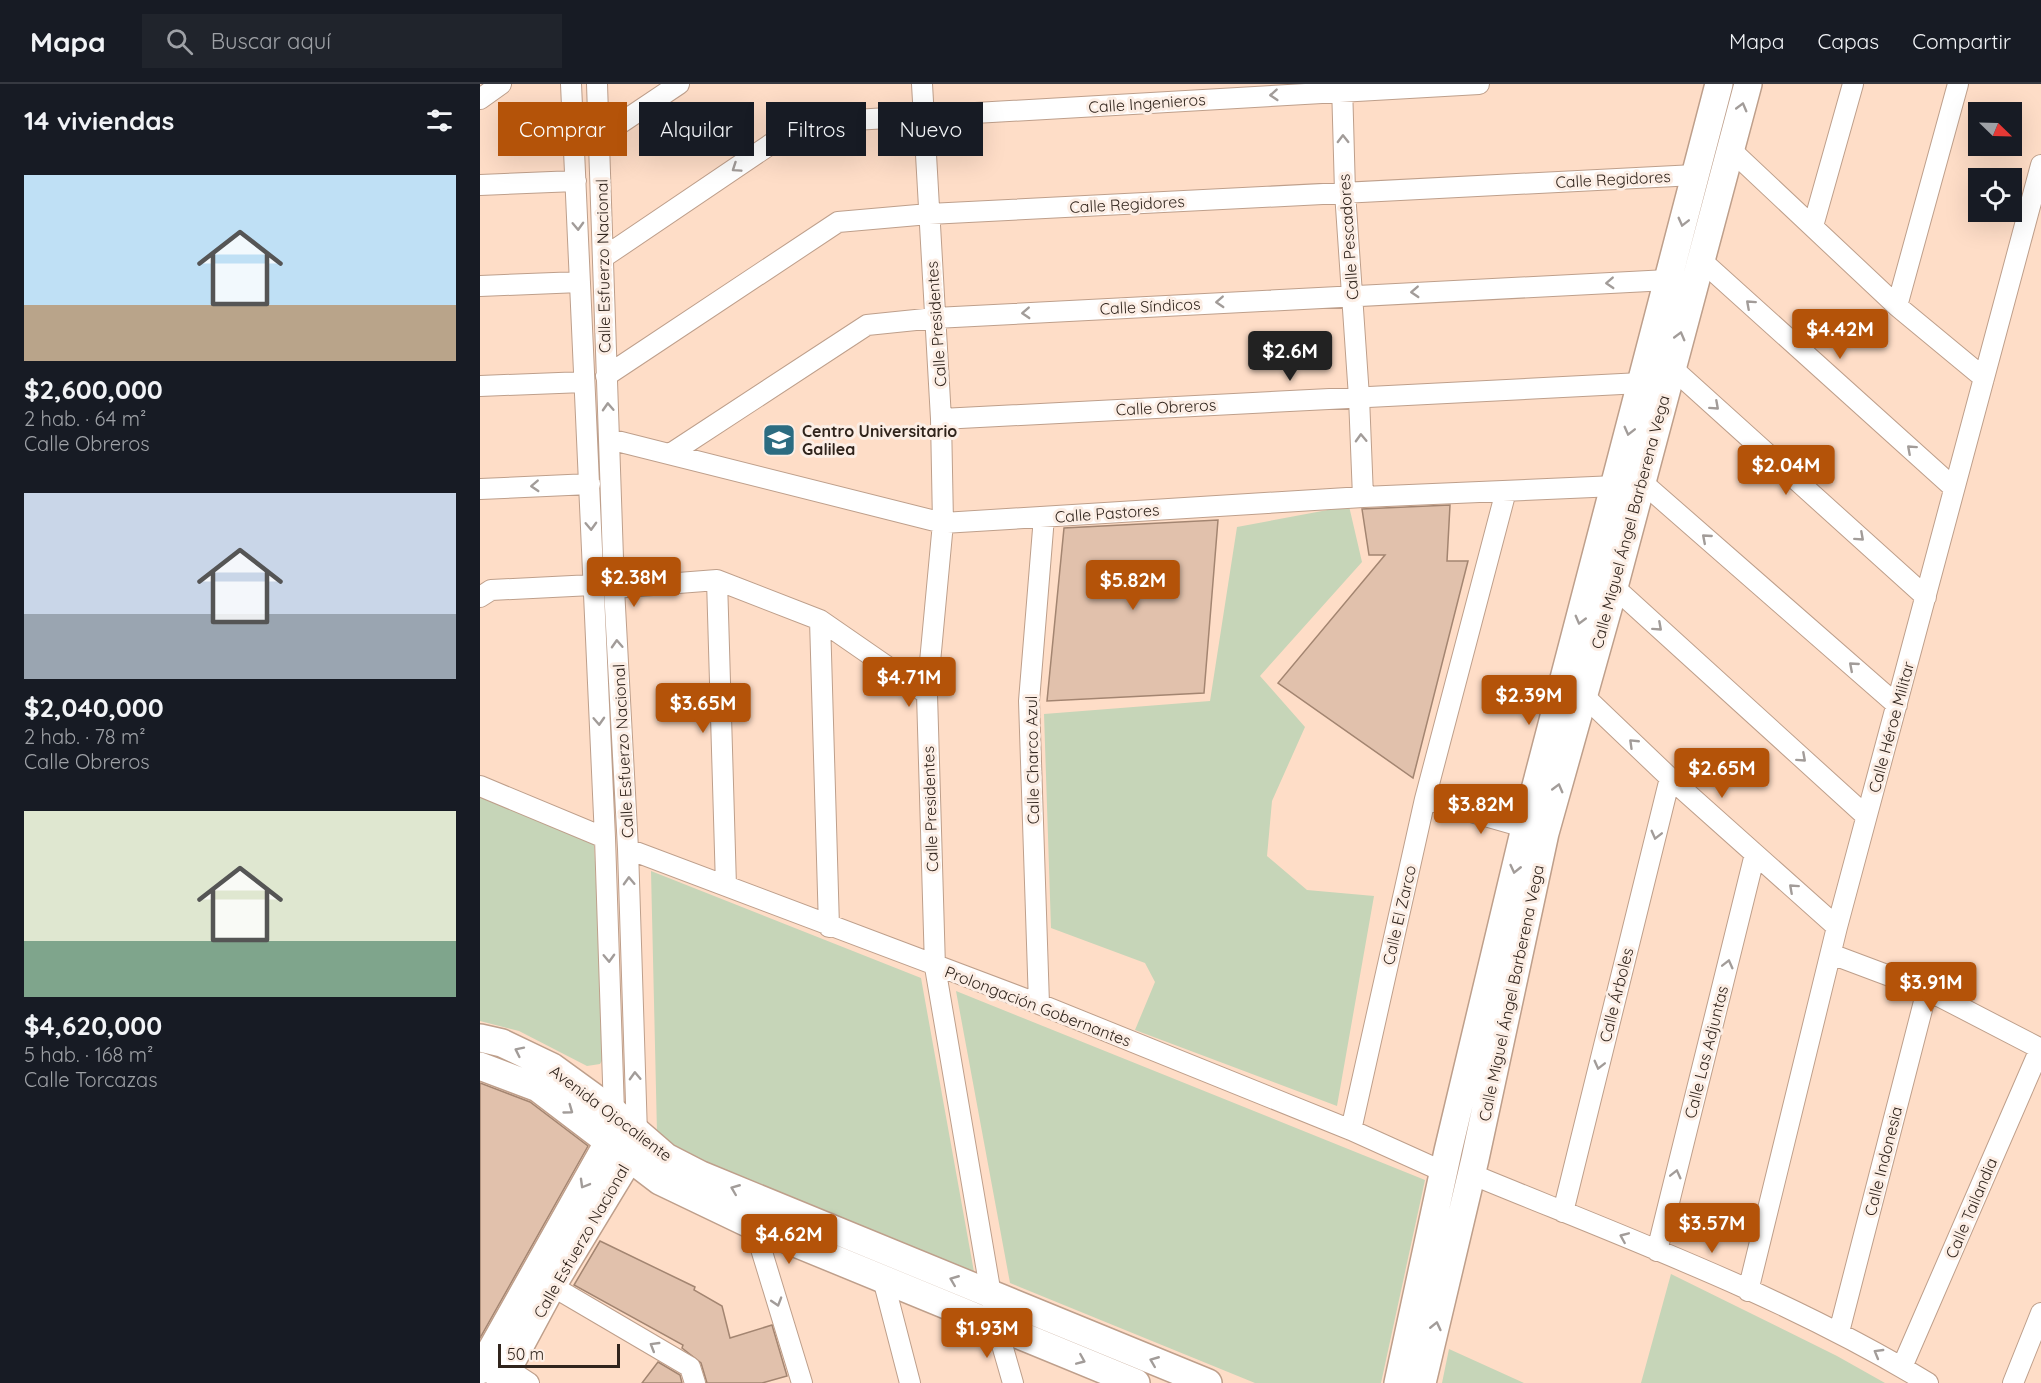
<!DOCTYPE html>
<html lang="es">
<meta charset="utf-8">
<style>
:root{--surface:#171b24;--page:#20242c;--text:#f1f3f6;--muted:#9ea1a6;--line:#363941;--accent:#b45309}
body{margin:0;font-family:Quicksand,sans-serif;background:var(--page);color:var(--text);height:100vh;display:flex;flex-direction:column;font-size:22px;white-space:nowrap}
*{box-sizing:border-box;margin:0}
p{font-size:20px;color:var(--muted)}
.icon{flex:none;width:33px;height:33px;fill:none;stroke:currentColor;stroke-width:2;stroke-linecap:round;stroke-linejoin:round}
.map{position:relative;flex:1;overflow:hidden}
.drawer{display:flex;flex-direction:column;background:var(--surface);width:480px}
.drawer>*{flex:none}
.guide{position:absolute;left:18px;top:18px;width:570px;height:54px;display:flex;gap:12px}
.needle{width:39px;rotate:113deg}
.fabs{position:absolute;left:1488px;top:18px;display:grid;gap:12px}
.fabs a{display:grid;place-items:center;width:54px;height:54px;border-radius:0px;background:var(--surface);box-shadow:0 6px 24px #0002;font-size:30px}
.scale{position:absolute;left:18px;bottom:15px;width:122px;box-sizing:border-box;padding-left:6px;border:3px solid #30241c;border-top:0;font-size:16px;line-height:21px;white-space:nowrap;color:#30241c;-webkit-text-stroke:4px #fceee5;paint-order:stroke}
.price{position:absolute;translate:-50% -51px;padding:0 14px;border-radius:6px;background:var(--accent);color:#fff;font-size:20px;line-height:39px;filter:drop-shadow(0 2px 3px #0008)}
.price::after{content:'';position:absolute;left:50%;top:36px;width:18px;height:14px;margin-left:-9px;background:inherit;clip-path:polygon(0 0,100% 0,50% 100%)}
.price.selected{background:#222;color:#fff}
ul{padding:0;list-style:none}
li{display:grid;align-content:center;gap:12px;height:318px;padding:0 24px}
li span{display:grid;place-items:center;height:186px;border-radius:0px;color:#555}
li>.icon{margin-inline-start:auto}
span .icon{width:108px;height:108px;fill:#fffc;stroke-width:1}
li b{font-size:26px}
h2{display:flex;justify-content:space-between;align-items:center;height:72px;padding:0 24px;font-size:26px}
.tag{padding:0 21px;border-radius:0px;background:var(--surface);box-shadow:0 6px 24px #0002;font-size:21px;line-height:54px}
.tag.selected{background:var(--accent);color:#fff}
header{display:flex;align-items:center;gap:36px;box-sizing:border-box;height:84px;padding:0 30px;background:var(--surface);border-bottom:2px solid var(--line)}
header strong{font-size:28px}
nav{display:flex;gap:33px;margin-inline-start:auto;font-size:21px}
.search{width:420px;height:54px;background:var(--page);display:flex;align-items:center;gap:15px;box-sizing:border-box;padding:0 21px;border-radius:0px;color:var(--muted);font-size:22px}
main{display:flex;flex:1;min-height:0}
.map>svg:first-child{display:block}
</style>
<header>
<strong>Mapa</strong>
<div class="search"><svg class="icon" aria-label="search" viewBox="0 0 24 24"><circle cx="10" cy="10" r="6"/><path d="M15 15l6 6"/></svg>Buscar aquí</div>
<nav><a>Mapa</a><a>Capas</a><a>Compartir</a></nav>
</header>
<main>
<section class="drawer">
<h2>14 viviendas<svg class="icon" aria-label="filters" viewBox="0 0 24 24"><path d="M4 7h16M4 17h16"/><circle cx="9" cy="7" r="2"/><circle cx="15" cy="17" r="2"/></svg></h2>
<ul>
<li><span style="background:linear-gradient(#bfe0f5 70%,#b9a48a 0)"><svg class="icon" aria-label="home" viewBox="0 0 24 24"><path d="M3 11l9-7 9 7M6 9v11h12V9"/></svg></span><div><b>$2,600,000</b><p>2 hab. · 64 m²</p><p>Calle Obreros</p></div></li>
<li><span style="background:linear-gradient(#c9d6e8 65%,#9aa5b1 0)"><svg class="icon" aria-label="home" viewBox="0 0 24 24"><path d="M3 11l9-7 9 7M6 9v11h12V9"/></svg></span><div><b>$2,040,000</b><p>2 hab. · 78 m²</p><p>Calle Obreros</p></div></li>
<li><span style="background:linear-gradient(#dfe7d0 70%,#7fa58c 0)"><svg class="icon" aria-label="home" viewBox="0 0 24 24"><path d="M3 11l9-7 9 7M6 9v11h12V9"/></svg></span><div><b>$4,620,000</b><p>5 hab. · 168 m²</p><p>Calle Torcazas</p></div></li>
</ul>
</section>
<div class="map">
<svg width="1561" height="1299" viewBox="0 0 1561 1299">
<rect width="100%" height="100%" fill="#feddc7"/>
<path fill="#c6d5b8" d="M869,422L882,478L780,592L825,643L792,717L787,772L827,806L894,812L857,1022L655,946L675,898L665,879L571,844L564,630L730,617L757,443Z
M0,713L114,757L124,973L120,980L107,982L39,947L0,937Z
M171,787L441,894L494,1188L222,1083L177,1049Z
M476,907L945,1096L901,1299H775L530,1199Z
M1191,1190L1357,1272L1405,1299H1161Z
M969,1265L1044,1299H962Z"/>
<path fill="#e1c1ac" stroke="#a38571" stroke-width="1.5" d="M970,421L967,477H988L933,694L798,599L905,471H889L882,425Z
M738,436L724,609L567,617L584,444Z
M0,999L50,1018L108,1062L0,1254Z
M120,1157L215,1203L214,1206L242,1222L250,1254L292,1241L307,1292L282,1299H227L221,1279L202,1264L203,1261L94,1201Z
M178,1278L200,1291L202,1299H162Z"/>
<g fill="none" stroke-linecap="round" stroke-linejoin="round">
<defs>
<path id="street" d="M91,0L125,754L134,1028
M117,0L134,504L148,765L157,1050
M442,0L461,335L463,439L447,610L455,883L516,1240L533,1299
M862,0L865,108L879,313L883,413
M0,15L21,0
M120,53L199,0
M1250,65L1417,222L1504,294
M0,101L96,97
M1333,142L1373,0
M124,173L322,39L999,0
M1221,176L1474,404
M0,202L100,198
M1417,222L1478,0
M1191,283L1446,513
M126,292L358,138L449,130L1215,91
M0,302L104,298
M461,335L1161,299
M129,355L463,439L883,413L1136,402
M190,370L387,241L455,234L1188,196
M1162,398L1417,621
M0,405L110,400
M237,496L246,802
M1134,503L1386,732
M134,504L237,496L340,536L447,610
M0,513L11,506L112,501
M340,536L349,843
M1103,611L1190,694L1357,843
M0,702L125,754
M945,715L1058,747
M148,765L559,920L871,1046L964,1088
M1351,870L1447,906L1561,965
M559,920L549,617L564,433
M871,1046L945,715L1026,407
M991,1090C1146,1154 1305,1212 1448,1299
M1083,1128L1190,694
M274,1142L322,1299
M1177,1167L1275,770
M403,1195L430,1299
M72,1202L210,1283L215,1299
M1268,1207L1357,843L1561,81
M1359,1248L1447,906
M17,1278L49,1299
M1422,1283L1560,965
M1533,1299L1561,1229"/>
<path id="secondary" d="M0,954L22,959L72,983L134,1028L186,1073L221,1091L728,1299
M0,982L58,1004L180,1097L274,1142L656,1299
M0,1286L129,1057L132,1041
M20,1299L72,1202L149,1075L154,1060
M918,1299L968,1067L1045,744L1239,0
M942,1299L995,1075L1065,749L1134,503L1268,0"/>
</defs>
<use href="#street" stroke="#be9f8b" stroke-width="22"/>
<use href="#secondary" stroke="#be9f8b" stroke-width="30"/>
<use href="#street" stroke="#fff" stroke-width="20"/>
<use href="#secondary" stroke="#fff" stroke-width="27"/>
</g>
<defs><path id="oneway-chevron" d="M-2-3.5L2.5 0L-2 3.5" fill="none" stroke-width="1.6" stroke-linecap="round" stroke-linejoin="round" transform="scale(1.5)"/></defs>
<g stroke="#a29c99">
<use href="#oneway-chevron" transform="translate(794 11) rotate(176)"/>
<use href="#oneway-chevron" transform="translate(1262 23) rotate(-75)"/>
<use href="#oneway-chevron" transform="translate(863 55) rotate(-91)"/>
<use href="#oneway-chevron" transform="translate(256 84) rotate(146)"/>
<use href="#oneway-chevron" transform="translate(1203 138) rotate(104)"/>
<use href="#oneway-chevron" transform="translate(98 142) rotate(88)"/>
<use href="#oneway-chevron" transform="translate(1130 199) rotate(177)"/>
<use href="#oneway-chevron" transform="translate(935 208) rotate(177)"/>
<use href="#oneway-chevron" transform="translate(740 218) rotate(177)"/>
<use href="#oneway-chevron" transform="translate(1270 220) rotate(-138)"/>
<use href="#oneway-chevron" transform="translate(546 229) rotate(177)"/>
<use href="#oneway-chevron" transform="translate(1200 252) rotate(-75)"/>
<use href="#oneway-chevron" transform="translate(1235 322) rotate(42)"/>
<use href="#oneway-chevron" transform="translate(128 323) rotate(-93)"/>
<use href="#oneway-chevron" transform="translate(1149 347) rotate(104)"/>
<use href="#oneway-chevron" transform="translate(881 354) rotate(-92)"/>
<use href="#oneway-chevron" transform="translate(1431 365) rotate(-138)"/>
<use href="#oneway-chevron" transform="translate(55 402) rotate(177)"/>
<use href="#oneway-chevron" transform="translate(111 442) rotate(88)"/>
<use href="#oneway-chevron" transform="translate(1380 453) rotate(42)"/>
<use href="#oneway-chevron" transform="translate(1226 454) rotate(-139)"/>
<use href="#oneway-chevron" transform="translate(1100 536) rotate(105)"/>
<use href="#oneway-chevron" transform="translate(1178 543) rotate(42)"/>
<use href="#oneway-chevron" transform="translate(137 560) rotate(-93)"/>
<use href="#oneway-chevron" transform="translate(1373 582) rotate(-139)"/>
<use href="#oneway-chevron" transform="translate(119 637) rotate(87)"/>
<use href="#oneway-chevron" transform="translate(1153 659) rotate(-136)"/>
<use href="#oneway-chevron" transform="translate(1322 674) rotate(42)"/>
<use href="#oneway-chevron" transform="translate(1078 704) rotate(-75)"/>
<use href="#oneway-chevron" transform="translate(1176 751) rotate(104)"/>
<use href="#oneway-chevron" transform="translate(1035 785) rotate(103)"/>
<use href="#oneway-chevron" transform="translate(149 797) rotate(-92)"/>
<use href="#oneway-chevron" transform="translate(1313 804) rotate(-138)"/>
<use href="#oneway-chevron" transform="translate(129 874) rotate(88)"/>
<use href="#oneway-chevron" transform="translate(1248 880) rotate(-76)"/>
<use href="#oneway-chevron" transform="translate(39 967) rotate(-154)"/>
<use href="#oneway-chevron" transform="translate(1119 981) rotate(104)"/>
<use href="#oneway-chevron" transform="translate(155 992) rotate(-92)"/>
<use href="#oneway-chevron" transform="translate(89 1026) rotate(36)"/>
<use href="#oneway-chevron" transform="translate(1196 1090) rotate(-76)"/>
<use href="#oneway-chevron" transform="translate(104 1100) rotate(120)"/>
<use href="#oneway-chevron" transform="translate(255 1105) rotate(-158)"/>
<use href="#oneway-chevron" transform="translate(1144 1153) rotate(-157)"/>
<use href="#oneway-chevron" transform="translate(474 1196) rotate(-158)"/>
<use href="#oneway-chevron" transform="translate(297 1218) rotate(73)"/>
<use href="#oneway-chevron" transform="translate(956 1242) rotate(-77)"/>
<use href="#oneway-chevron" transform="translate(174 1262) rotate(-149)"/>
<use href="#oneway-chevron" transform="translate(1398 1269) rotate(-150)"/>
<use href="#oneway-chevron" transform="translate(601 1276) rotate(23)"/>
<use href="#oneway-chevron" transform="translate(674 1277) rotate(-158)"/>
</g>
<defs>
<symbol id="university-square" viewBox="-11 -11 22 22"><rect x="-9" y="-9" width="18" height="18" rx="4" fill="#2c6c81" stroke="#fceee5"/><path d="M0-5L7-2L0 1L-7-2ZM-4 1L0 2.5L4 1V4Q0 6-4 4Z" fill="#fff"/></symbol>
</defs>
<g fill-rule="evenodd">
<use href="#university-square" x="280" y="337" width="38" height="38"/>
</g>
<g text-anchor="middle" stroke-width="6" stroke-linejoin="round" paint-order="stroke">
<g font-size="16" fill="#30241c" stroke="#fceee5">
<text transform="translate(667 19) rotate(-4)" y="6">Calle Ingenieros</text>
<text transform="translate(1133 95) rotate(-3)" y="6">Calle Regidores</text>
<text transform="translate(647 120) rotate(-3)" y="6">Calle Regidores</text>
<text transform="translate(868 153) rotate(-94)" y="6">Calle Pescadores</text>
<text transform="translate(123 182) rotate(-91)" y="6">Calle Esfuerzo Nacional</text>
<text transform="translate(670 222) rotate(-3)" y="6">Calle Síndicos</text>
<text transform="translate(456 240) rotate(-94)" y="6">Calle Presidentes</text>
<text transform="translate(686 323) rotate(-3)" y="6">Calle Obreros</text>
<text transform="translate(627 429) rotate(-4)" y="6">Calle Pastores</text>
<text transform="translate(1150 438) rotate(-75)" y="6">Calle Miguel Ángel Barberena Vega</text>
<text transform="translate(1411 643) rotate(-75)" y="6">Calle Héroe Militar</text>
<text transform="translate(143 667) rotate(-93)" y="6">Calle Esfuerzo Nacional</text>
<text transform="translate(552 676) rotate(-91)" y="6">Calle Charco Azul</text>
<text transform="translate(450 725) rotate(-92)" y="6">Calle Presidentes</text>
<text transform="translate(919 831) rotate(-77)" y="6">Calle El Zarco</text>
<text transform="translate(1031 909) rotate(-78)" y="6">Calle Miguel Ángel Barberena Vega</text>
<text transform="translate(1136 911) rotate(-76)" y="6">Calle Árboles</text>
<text transform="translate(558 922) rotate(21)" y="6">Prolongación Gobernantes</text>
<text transform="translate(1226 968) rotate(-76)" y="6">Calle Las Adjuntas</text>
<text transform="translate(131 1029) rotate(37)" y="6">Avenida Ojocaliente</text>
<text transform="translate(1403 1077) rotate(-76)" y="6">Calle Indonesia</text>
<text transform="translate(1491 1124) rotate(-67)" y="6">Calle Tailandia</text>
<text transform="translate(101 1157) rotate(-60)" y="6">Calle Esfuerzo Nacional</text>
</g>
<g font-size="16" font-weight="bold" fill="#30241c" stroke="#fceee5" text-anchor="start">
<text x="322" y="353">Centro Universitario<tspan x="322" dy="18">Galilea</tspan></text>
</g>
</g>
</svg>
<div class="fabs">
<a><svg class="needle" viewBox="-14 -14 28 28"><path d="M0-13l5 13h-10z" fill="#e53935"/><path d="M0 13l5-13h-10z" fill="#9ea1a6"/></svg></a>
<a><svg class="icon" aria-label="locate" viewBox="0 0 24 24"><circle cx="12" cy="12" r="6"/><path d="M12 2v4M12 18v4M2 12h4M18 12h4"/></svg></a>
</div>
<div class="scale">50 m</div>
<b class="price" style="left:1360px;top:276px">$4.42M</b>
<b class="price selected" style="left:810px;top:298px">$2.6M</b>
<b class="price" style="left:1306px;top:412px">$2.04M</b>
<b class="price" style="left:154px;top:524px">$2.38M</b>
<b class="price" style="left:653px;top:527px">$5.82M</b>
<b class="price" style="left:429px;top:624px">$4.71M</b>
<b class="price" style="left:1049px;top:642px">$2.39M</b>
<b class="price" style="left:223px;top:650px">$3.65M</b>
<b class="price" style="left:1242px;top:715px">$2.65M</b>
<b class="price" style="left:1001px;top:751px">$3.82M</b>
<b class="price" style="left:1451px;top:929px">$3.91M</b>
<b class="price" style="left:1232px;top:1170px">$3.57M</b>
<b class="price" style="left:309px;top:1181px">$4.62M</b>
<b class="price" style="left:507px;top:1275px">$1.93M</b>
<div class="guide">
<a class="tag selected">Comprar</a>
<a class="tag">Alquilar</a>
<a class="tag">Filtros</a>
<a class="tag">Nuevo</a>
</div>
</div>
</main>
